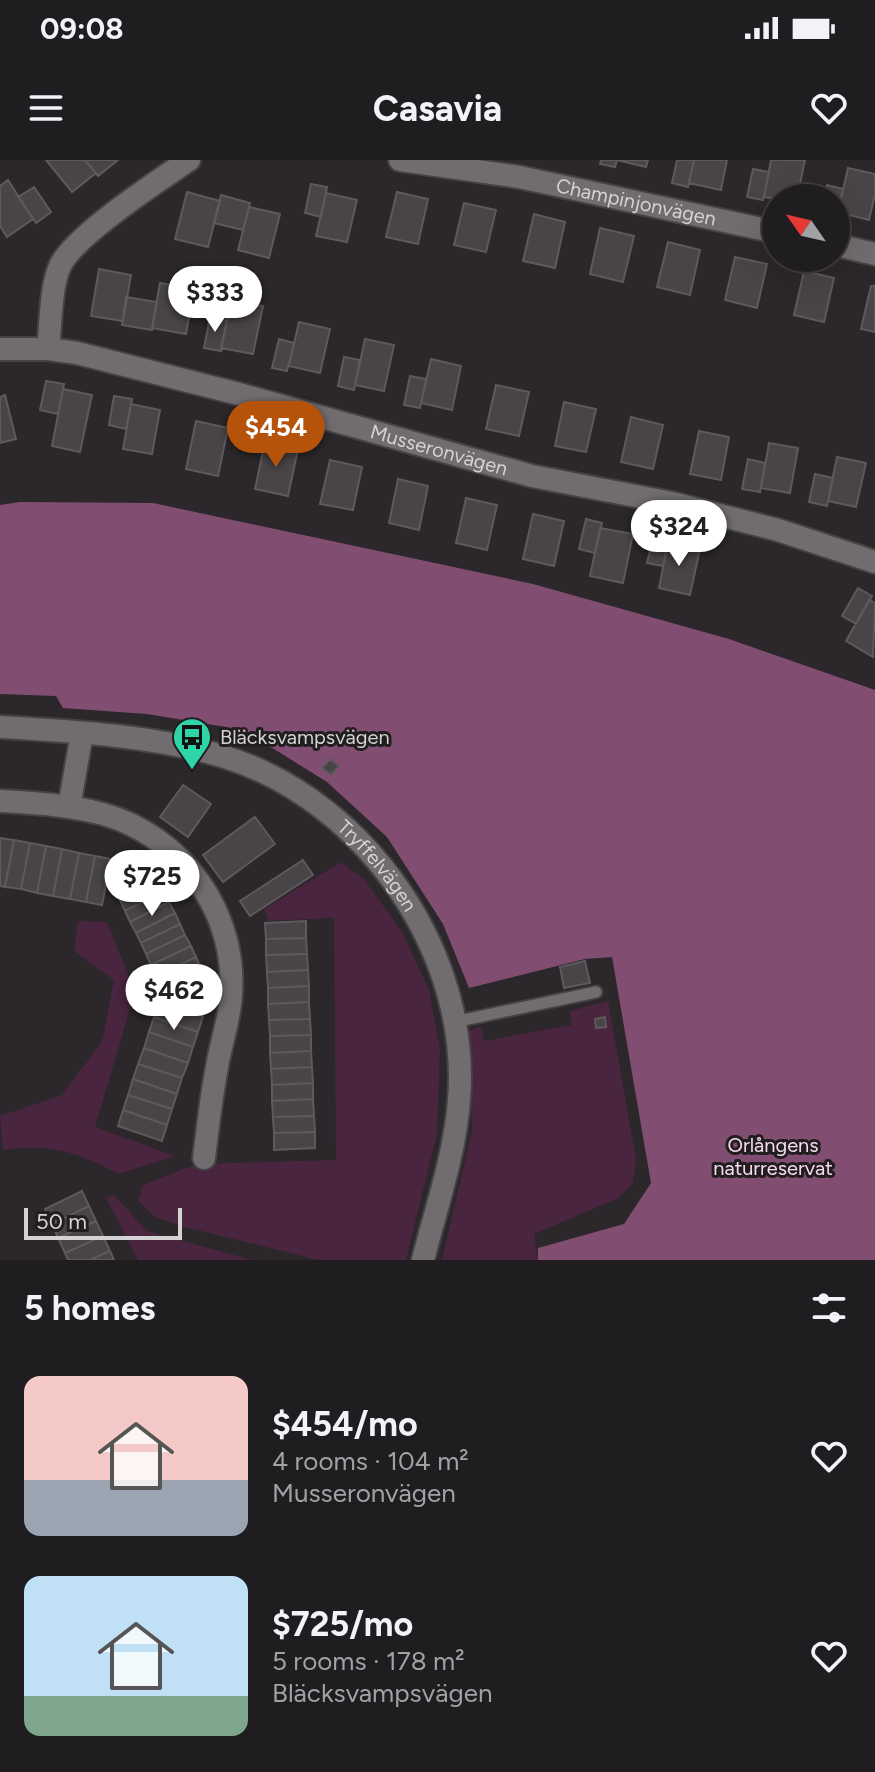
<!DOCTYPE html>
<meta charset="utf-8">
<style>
:root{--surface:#201d20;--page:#282629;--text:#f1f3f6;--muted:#a2a2a5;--line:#3d3b3e;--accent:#b45309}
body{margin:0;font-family:Figtree,sans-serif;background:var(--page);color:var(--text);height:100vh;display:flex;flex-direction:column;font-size:30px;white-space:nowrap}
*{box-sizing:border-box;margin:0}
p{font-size:26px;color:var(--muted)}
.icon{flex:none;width:44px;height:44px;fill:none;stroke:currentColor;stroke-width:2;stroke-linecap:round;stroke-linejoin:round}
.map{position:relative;height:1100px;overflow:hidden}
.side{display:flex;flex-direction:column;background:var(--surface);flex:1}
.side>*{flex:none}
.needle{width:52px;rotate:304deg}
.fabs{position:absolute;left:762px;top:24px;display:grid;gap:16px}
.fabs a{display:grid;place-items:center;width:88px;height:88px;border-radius:50%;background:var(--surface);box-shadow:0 8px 32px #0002,0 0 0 2px var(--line);font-size:40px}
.scale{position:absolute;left:24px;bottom:20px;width:158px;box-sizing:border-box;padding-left:8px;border:4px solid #d4d2d3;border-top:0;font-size:22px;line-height:28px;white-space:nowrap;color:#d4d2d3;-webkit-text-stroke:6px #211e20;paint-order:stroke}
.price{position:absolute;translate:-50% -68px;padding:0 18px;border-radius:28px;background:#fff;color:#222;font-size:26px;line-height:52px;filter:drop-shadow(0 2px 4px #0008)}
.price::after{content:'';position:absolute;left:50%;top:48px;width:24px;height:18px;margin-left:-12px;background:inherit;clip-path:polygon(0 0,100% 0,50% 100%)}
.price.selected{background:var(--accent);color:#fff}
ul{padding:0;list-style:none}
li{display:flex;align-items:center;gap:24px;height:200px;padding:0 24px}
li span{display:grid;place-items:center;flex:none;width:224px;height:160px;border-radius:16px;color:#555}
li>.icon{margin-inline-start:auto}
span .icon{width:96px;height:96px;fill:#fffc;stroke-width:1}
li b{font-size:34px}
h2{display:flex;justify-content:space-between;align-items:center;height:96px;padding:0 24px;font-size:34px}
.status{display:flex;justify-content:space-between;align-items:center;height:56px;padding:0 40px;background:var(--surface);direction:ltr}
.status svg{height:22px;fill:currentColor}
header{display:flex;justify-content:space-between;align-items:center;height:104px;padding:0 24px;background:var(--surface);font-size:36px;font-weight:700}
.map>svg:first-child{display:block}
</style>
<div class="status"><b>09:08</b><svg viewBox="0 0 49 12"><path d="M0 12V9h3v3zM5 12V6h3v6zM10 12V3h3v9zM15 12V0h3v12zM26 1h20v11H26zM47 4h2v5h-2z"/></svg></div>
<header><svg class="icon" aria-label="menu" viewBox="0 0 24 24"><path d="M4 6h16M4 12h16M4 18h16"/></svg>Casavia<svg class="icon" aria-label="heart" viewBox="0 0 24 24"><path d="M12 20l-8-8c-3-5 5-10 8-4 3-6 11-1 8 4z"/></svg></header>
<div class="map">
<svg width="875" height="1100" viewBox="0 0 875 1100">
<rect width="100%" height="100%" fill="#2b272a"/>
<path fill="#49253f" d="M341,702L364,719L401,770L429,829L440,890L437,974L406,1100H318L181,1066L155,1057L138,1041L143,1025L196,1004L336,1000L334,758L268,761L264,749Z
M78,761L107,762L135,832L95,967L175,996L118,1014C80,992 47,983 3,990L0,956L62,935L102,882L114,820L74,791Z
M608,841L636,999L633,1023L619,1038L534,1074L538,1100H442L472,971L469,871L481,866L484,881L571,865L570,851Z
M114,1035L147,1071L252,1100H138L106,1038Z"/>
<path fill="#814e72" d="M20,342L153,343L533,424L729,479L875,530V1100H538V1088L624,1064L651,1023L612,797L585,799L469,828L443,764L387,677L327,622L274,589L226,567L147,554L63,548L56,536L0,534V345Z"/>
<path fill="#494447" stroke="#5d595c" stroke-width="2" d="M46,0H85L96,13L72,32Z
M85,0H118L98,16Z
M601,0H617L615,7L600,4Z
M617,0H648L646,7Z
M677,0H694L688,27L672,23Z
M694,0H727L721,30L689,23Z
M771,0H805L797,38L776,39L764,37Z
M848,8L875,14V34L869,60L838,52Z
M753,9L769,12L763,40L747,37Z
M8,20L33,59L7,77L0,66V26Z
M311,24L327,27L321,57L305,53Z
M827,25L843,29L836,57V38H824Z
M34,27L51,52L36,63L18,37Z
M187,32L220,41L208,87L175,79Z
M397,32L428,39L418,84L386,77Z
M326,33L357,40L347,82L316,76Z
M221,35L250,43L243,70L214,63Z
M464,43L496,50L486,92L454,85Z
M249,47L280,54L269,98L238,90Z
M534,54L565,62L555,108L523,101Z
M600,68L634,76L623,122L590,114Z
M668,82L700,90L690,135L657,127Z
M735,97L767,104L757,148L725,140Z
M99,109L131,115L123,161L91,156Z
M804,111L834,118L824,162L794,155Z
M160,123L194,129L186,174L152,168Z
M871,126H875V172L861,169Z
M126,137L157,142L152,170L122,165Z
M231,140L263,146L253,194L221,188Z
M210,157L227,161L221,191L204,188Z
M299,162L330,169L320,213L289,206Z
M279,179L294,183L287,211L272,208Z
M365,179L394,185L384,231L355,225Z
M344,197L360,200L354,230L338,226Z
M431,199L461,206L452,250L421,243Z
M410,216L426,219L420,248L404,245Z
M46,221L64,224L58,254L40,250Z
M496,225L529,232L519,276L486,269Z
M63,229L92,235L80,292L52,286Z
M5,235L16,279L0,283V237Z
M114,236L132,239L126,269L109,265Z
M564,242L596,249L586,292L555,286Z
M131,244L160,250L152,294L123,289Z
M631,257L663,265L653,309L621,302Z
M196,261L228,268L218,316L186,309Z
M699,271L729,277L721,320L690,314Z
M265,282L298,289L288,336L255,329Z
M769,283L798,288L790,333L761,328Z
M837,297L866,303L856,347L828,341Z
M748,299L765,303L760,332L742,329Z
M330,300L362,307L353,350L320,344Z
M815,314L833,318L827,346L809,342Z
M398,319L428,326L419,370L389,363Z
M466,338L497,345L487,390L456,383Z
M533,354L564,361L554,406L523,399Z
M586,359L602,363L595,393L579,389Z
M600,368L633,374L623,423L590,416Z
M654,374L669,377L663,406L647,403Z
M668,382L700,389L690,435L659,428Z
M858,428L872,436L856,464L842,456Z
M869,440L875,443L873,497L846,481Z
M330,599L339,606L331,615L322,608Z
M183,625L211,644L188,677L160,657Z
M255,657L275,684L223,722L203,695Z
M0,678L14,680L5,727L0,726Z
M14,680L30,683L21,729L5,727Z
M30,683L46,686L37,733L21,729Z
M46,686L62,689L53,736L37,733Z
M62,689L79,693L70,739L53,736Z
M79,693L95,696L86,742L70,739Z
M95,696L111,699L102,745L86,742Z
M303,700L313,715L250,756L240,741Z
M158,721L164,731L125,751L120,740Z
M164,731L169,742L130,762L125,751Z
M169,742L175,753L136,773L130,762Z
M175,753L180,764L141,783L136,773Z
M306,761V778L266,779L265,763Z
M180,764L185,775L146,794L141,783Z
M185,775L191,786L151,805L146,794Z
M306,778L307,794L266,795V779Z
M191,786L196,797L157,816L151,805Z
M307,794L308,810L267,812L266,795Z
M196,797L201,808L162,827L157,816Z
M585,801L590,823L564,828L560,807Z
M308,810L309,826L268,828L267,812Z
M309,826V842L268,844V828Z
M159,841L203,856L198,872L154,857Z
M309,842L310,859L269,860L268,844Z
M154,857L198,872L193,887L149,872Z
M605,857L606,867L596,868L595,859Z
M310,859L311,875L270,876L269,860Z
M149,872L193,887L188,903L144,888Z
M311,875V891L270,893V876Z
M144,888L188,903L182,918L138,904Z
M311,891L312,907L271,909L270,893Z
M138,904L182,918L177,934L133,919Z
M312,907L313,923L272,925L271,909Z
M133,919L177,934L172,949L128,935Z
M313,923V939L272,941V925Z
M128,935L172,949L167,965L123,950Z
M313,939L314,956L273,957L272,941Z
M123,950L167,965L162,981L118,966Z
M314,956L315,972L274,973L273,957Z
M315,972V988L274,990V973Z
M82,1031L89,1046L52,1064L45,1049Z
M89,1046L96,1061L58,1078L52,1064Z
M96,1061L103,1076L65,1093L58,1078Z
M103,1076L110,1091L90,1100H68L65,1093Z
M110,1091L114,1100H90Z"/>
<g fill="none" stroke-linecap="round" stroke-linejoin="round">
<defs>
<path id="service" d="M454,862L596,832"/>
<g id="minor">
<path id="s1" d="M400,0L519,17L776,72"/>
<path d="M836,85L875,94"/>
<path id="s2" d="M0,189H48L77,193L239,234L532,316L672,343L778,370L875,402"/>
<path d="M48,189C51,166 50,125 61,104C77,74 158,21 189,0"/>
<path id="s3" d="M0,567C71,571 160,576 228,598C367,643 471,794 459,940C455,994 436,1048 423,1100"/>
<path d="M0,641C34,643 70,645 103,654C182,676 237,753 231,834C230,859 221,882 217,907C211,937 208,967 204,998"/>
<path d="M69,647L82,573"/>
</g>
</defs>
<use href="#service" stroke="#454244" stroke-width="15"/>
<use href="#minor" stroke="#454244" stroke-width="26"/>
<use href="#service" stroke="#716c6f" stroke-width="11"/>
<use href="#minor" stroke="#716c6f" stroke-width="22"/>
</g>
<defs>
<symbol id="bus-pin" viewBox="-11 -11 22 30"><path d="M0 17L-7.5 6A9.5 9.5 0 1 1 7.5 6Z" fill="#30d4a9" stroke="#211e20"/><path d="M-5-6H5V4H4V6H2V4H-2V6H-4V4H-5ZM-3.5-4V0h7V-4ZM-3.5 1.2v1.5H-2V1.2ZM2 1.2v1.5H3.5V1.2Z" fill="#111"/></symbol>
</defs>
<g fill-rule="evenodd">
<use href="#bus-pin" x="170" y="555" width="44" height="60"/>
</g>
<g text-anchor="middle" stroke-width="6" stroke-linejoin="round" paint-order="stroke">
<g font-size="20" fill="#d4d2d3" stroke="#211e20">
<text dy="7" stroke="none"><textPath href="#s1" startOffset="240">Champinjonvägen</textPath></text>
<text dy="7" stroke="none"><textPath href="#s2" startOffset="452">Musseronvägen</textPath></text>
<text dy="7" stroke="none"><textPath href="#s3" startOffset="418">Tryffelvägen</textPath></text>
</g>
<g font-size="20" fill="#d4d2d3" stroke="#211e20" text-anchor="start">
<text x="220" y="584">Bläcksvampsvägen</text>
</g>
<g font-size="20" fill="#fad9ef" stroke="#211e20">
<text x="773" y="992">Orlångens<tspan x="773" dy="23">naturreservat</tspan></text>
</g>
</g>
</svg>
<div class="fabs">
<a><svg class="needle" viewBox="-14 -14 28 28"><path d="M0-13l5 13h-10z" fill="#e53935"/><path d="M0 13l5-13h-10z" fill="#a2a2a5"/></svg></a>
</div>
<div class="scale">50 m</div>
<b class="price" style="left:215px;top:174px">$333</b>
<b class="price selected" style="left:276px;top:309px">$454</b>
<b class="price" style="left:679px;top:408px">$324</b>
<b class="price" style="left:152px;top:758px">$725</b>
<b class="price" style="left:174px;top:872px">$462</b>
</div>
<section class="side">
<h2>5 homes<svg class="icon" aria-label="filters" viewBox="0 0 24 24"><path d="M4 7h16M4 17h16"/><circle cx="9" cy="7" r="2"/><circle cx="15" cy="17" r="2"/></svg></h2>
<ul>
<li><span style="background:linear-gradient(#f6c9c9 65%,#9aa5b1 0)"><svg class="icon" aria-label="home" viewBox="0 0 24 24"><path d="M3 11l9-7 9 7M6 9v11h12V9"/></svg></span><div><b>$454/mo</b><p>4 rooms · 104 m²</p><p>Musseronvägen</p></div><svg class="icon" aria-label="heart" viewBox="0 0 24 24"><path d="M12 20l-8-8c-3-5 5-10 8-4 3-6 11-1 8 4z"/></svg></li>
<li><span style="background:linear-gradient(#bfe0f5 75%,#7fa58c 0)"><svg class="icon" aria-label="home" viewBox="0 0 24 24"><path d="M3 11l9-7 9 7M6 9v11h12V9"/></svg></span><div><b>$725/mo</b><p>5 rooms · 178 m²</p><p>Bläcksvampsvägen</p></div><svg class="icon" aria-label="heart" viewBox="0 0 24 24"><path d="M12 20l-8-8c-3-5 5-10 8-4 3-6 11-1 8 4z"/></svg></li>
</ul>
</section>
